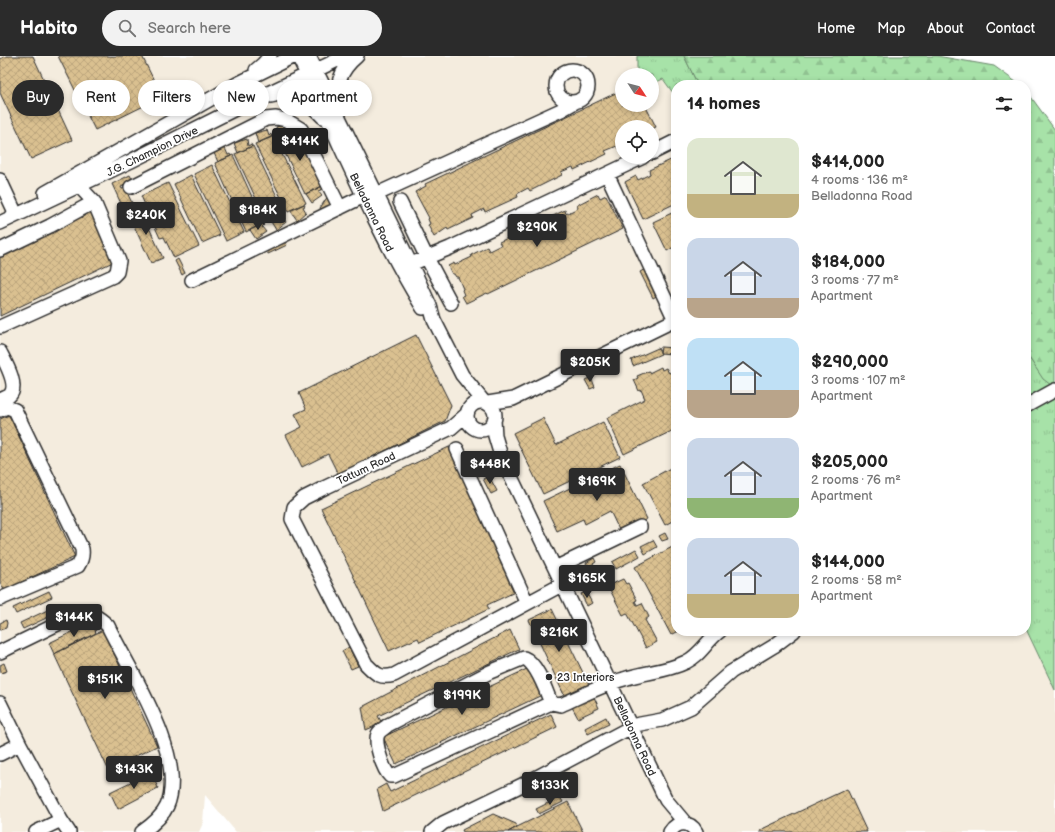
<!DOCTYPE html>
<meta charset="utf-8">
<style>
:root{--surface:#fff;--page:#f2f2f2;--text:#222;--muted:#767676;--accent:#2b2b2b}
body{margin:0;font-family:"Balsamiq Sans",sans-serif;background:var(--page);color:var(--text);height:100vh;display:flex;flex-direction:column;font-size:15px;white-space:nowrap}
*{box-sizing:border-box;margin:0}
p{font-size:13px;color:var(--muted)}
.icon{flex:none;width:22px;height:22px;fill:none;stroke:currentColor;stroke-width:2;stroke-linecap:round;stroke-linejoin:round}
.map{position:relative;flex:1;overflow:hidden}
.drawer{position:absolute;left:671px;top:24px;width:360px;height:556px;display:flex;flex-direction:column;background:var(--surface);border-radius:16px;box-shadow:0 2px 6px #0003}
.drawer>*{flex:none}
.guide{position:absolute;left:12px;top:24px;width:380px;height:36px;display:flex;gap:8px}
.needle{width:26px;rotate:126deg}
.controls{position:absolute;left:615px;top:12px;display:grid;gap:8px}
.controls a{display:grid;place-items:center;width:44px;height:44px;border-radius:50%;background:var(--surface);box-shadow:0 2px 6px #0003;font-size:20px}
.price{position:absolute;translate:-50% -34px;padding:0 9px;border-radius:4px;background:var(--accent);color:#fff;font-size:13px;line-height:26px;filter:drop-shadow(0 1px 2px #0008)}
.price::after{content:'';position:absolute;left:50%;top:24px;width:12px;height:9px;margin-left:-6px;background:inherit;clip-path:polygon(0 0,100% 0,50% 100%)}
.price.on{background:#222;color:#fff}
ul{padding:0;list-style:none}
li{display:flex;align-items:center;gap:12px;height:100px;padding:0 16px}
li span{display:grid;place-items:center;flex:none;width:112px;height:80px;border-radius:12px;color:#555}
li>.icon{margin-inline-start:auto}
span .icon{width:48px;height:48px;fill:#fffc;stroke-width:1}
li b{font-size:17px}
h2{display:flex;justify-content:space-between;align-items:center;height:48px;padding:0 16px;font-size:17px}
.pill{padding:0 14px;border-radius:18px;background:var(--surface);box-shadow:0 2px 6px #0003;font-size:14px;line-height:36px}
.pill.on{background:var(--accent);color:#fff}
header{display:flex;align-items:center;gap:24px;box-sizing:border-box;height:56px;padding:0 20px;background:var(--accent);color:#fff}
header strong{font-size:19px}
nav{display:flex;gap:22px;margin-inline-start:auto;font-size:14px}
.search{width:280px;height:36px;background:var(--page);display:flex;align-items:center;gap:10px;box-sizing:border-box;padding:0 14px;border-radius:22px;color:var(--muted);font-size:15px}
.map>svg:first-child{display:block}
</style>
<header>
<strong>Habito</strong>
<div class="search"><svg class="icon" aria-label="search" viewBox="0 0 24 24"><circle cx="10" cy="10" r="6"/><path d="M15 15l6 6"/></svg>Search here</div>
<nav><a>Home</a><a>Map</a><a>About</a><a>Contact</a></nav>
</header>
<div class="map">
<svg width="1055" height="776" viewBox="0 0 1055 776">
<defs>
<pattern id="grass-tufts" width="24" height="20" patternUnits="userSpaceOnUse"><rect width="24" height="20" fill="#a7e2a8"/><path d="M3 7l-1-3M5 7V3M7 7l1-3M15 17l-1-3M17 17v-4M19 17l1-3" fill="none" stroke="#90c291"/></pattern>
<pattern id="forest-firs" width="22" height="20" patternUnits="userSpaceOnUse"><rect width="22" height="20" fill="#a7e2a8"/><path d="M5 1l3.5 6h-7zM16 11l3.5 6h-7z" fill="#90c291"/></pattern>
<pattern id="building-cross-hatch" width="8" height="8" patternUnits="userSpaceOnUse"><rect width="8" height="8" fill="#dac090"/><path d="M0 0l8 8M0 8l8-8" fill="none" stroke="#bba57c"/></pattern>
</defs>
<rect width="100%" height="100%" fill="#fff"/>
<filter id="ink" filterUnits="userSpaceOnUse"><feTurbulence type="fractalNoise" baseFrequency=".025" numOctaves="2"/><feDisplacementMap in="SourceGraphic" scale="8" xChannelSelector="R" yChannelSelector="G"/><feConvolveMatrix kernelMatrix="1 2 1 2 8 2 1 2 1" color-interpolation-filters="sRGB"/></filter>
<g filter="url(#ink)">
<path fill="#f4ecde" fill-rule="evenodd" d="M0,0H637V19H622V49H652V28L663,23L676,41V575H1026V573L1055,634V776H236L205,739L203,767L199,776H0ZM622,71H652V101H622Z"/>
<path fill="url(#grass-tufts)" stroke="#69866a" d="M637,0H684L698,29H676V41L663,23L652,28V19H637Z
M1026,297L1028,301L1051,329L1055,327V634L1026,573Z"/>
<path fill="url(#forest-firs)" stroke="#69866a" d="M684,0H937L994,10L1020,29H698Z
M1026,34L1055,74V327L1051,329L1043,323L1026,297Z"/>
<path fill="url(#building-cross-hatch)" stroke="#2b2b2b" d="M6,0H33L72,84L31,103L0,37V3Z
M58,0H142L162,41L95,74Z
M622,34V49H645L656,71L652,73V71H622V91L618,93L617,90L605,95L607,98L574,114L573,111L561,116L562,119L530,135L528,132L517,138L518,141L485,156L484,153L472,159L473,162L448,174L447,172L434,181L428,169L430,168L428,163L429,162L415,136L426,130L425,128Z
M288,68L289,75L296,74L279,82L276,71Z
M267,74L269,80L271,78L272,81L258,87L255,77Z
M296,74L323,130L305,138L278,83Z
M273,80L306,147L288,156L255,88Z
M247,83L248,90L251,88L252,90L238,97L234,87Z
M253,90L285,157L267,166L235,98Z
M225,92L228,99L230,98L231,100L218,106L214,97Z
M233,99L264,167L246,176L215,107Z
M675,102L676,104V147L643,163L625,126L636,120L638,124L650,118L649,114Z
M212,109L244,176L226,185L194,118Z
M130,119L133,125L121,131L122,133L125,132L132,147L123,152L112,128Z
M191,119L220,179L202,187L174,128Z
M168,127L199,190L174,202L164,181L160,182L141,140Z
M322,130L323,133L318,135L322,140L312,147L306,138Z
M598,138L600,142L606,139L623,173L488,238L487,237L466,247L462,240L464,239L462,234L463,233L458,221H456L454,218H452L448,210L454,207L455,209L472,201L471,199L487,191L489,195L501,189L499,186L531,171L532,174L545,168L543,165L565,154L566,158L578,152L577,149Z
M328,140L335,149L321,154L320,152Z
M304,148L305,150L303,151L306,156L297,164L290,154Z
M92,153L117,204L0,260V197Z
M141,154L163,202L151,207L129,159Z
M676,155V196L674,191L667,195L653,166Z
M284,158L285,160L282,161L286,166L276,174L270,164Z
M263,168L264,169L262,171L266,176L256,183L250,174Z
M285,186L287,189L268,198L267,194Z
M178,203L185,217L182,219L175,205Z
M647,212L658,239L653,242L640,216Z
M416,279L451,349L445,365L338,418L328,398L302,411L286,379L302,371L295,358L306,353L299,337Z
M661,291L673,292L672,298L660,297Z
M658,292L661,298L633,310L631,304Z
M661,311L662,314L666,312L669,317L676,314V373L624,398L607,362L645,343L642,336L641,334L639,335L634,324L638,322L637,320L649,315V317Z
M591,321L595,331L590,333L585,324Z
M9,359L75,501L4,534L0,526V363Z
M543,362L556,389L603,366L620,401L543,438L513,377Z
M449,391L517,535L487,549L489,553L420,586L418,582L389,595L321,452Z
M620,408L647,463L620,476L610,455L585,468L583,463L557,475L543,445Z
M676,409V463L665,469L643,427Z
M489,420L497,435L491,438L483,423Z
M665,477L668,483L662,485L659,480Z
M653,484L657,491L645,498L641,490Z
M676,489V575H679L671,579L635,511Z
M636,493L640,500L616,513L612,506Z
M594,502L596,506L588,511L586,507Z
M600,512L604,519L598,522L594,515Z
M623,523L626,528L628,527L637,544L635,545L637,549L642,547L649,561L645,564L657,586L646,592L627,557L623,559L608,530Z
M49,535L52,541L16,558L13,552Z
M586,536L592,547L587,550L581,538Z
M56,550L59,556L23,573L20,567Z
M552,553L589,629L565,641L529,564Z
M6,564L7,567L6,572L0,574V567Z
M95,565L99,573L95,574L96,577L54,598L49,587Z
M103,574L157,690L108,713L54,598Z
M510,574L519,593L378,660L382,667L366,674L362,651Z
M349,591L358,610L351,613L342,595Z
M4,607L7,615L1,617L0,609Z
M529,612L542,639L396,708L383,681Z
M594,641L599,652L578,662L572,651Z
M551,658L557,671L383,755L377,733L386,728L390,736Z
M606,661L609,668L588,678L585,672Z
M151,716L158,732L118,753L110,736Z
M567,722L569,726L559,731L558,727Z
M847,733L867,776H759L760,774Z
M560,741L563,746L539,758L536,753Z
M568,746L583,776H508L517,771Z
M493,758L516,768L517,771L508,776H463L462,774Z"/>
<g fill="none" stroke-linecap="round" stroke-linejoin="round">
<defs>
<path id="minor" d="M298,0C339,84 374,172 423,252
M309,0L415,217L430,250L434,264L462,319L484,346
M256,14L263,8L270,0
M556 30a16 16 0 1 1 32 0a16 16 0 1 1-32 0Z
M271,40C293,33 309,46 323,61
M339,53C335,30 339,15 357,0
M652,97L676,85
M607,118L676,266
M0,124L14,154
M131,131L266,63L276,62L286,64L301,73L340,152
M45,137L237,28L294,0
M377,138L561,54L575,46
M400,146L427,202L451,247
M0,167L131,105L245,48L346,0
M0,194L50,170L94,146
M411,208L450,192L643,101
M192,224L364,140
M0,271L113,220L117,216L119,205L94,146L79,130
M0,296C5,306 20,331 9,340C6,341 3,343 0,344
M467 360a14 14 0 1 1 28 0a14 14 0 1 1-28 0Z
M488,347L513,343L675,264
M1026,350L1055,334
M0,354L7,351L15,354L82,493C83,500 82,504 78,510L0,543
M467,358L451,372L324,432L304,442L294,451L292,463L366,608C376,618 380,623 394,619L563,528
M494,364L495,380L501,400L666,744L686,768
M457,393L527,547
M555,512L640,471
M0,596L78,558C91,556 99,561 108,570C129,614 188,701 167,750C162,761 152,769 142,776
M0,647L20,688L61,764L69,776
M551,647C546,635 537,607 524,602L490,616L388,669C385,672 380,674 378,678C374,686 383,714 390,720H394L551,647L561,649C581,640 602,629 624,623C644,616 666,616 686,606C701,599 707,584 720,575
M0,698L20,688
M36,776L61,764
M432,776L443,767L524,728L635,669L662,664L691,651L731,616L774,590L794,575
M670,776C677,765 690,765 696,776"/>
</defs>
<use href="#minor" stroke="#2b2b2b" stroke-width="16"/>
<use href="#minor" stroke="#fff" stroke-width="13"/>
</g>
</g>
<circle fill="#2b2b2b" stroke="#fff" stroke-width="1.5" cx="549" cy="621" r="4"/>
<g text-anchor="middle" stroke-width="3.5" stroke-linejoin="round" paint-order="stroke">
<g font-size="11" fill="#2b2b2b" stroke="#fff">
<text transform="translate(152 95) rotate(-26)" y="4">J.G. Champion Drive</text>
<text transform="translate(372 156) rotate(64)" y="4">Belladonna Road</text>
<text transform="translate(366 412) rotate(-25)" y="4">Tottum Road</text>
<text transform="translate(635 680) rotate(65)" y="4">Belladonna Road</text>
</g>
<g font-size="11" fill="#2b2b2b" stroke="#fff" text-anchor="start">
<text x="557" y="625">23 Interiors</text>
</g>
</g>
</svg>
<div class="controls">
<a><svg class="needle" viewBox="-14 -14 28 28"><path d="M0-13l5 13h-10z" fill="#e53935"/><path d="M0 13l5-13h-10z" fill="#767676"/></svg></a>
<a><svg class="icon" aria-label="locate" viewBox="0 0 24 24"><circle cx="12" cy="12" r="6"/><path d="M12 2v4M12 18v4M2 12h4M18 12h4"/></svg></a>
</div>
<b class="price on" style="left:300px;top:106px">$414K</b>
<b class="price" style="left:258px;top:175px">$184K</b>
<b class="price" style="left:146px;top:180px">$240K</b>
<b class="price" style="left:537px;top:192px">$290K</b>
<b class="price" style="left:590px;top:327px">$205K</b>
<b class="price" style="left:490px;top:429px">$448K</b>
<b class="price" style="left:597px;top:446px">$169K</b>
<b class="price" style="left:587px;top:543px">$165K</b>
<b class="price" style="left:74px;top:582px">$144K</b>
<b class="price" style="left:559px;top:597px">$216K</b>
<b class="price" style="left:105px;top:644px">$151K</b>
<b class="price" style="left:462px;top:660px">$199K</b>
<b class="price" style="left:134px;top:734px">$143K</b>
<b class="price" style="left:550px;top:750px">$133K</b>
<div class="guide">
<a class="pill on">Buy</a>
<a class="pill">Rent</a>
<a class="pill">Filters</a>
<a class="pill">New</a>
<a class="pill">Apartment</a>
</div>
<section class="drawer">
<h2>14 homes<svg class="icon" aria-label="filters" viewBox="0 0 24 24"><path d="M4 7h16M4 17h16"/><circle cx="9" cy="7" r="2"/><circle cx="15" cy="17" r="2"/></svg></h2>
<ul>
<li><span style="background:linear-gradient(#dfe7d0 70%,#c2b280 0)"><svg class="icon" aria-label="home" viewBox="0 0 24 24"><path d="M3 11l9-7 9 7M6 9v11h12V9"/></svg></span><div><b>$414,000</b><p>4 rooms · 136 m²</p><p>Belladonna Road</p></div></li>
<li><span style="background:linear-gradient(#c9d6e8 75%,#b9a48a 0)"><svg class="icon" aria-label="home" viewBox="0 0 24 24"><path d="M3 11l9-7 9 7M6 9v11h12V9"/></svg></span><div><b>$184,000</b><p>3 rooms · 77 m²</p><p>Apartment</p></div></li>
<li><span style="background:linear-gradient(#bfe0f5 65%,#b9a48a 0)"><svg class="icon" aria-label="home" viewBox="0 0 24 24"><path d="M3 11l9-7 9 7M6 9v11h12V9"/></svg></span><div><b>$290,000</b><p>3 rooms · 107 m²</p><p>Apartment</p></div></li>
<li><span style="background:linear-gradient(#c9d6e8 75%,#8fb573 0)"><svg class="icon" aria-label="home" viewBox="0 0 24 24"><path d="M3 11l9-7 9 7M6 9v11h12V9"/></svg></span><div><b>$205,000</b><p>2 rooms · 76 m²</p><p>Apartment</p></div></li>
<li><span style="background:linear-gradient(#c9d6e8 70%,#c2b280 0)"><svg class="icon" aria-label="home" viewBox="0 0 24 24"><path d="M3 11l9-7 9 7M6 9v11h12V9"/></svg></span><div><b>$144,000</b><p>2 rooms · 58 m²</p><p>Apartment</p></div></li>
</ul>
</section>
</div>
